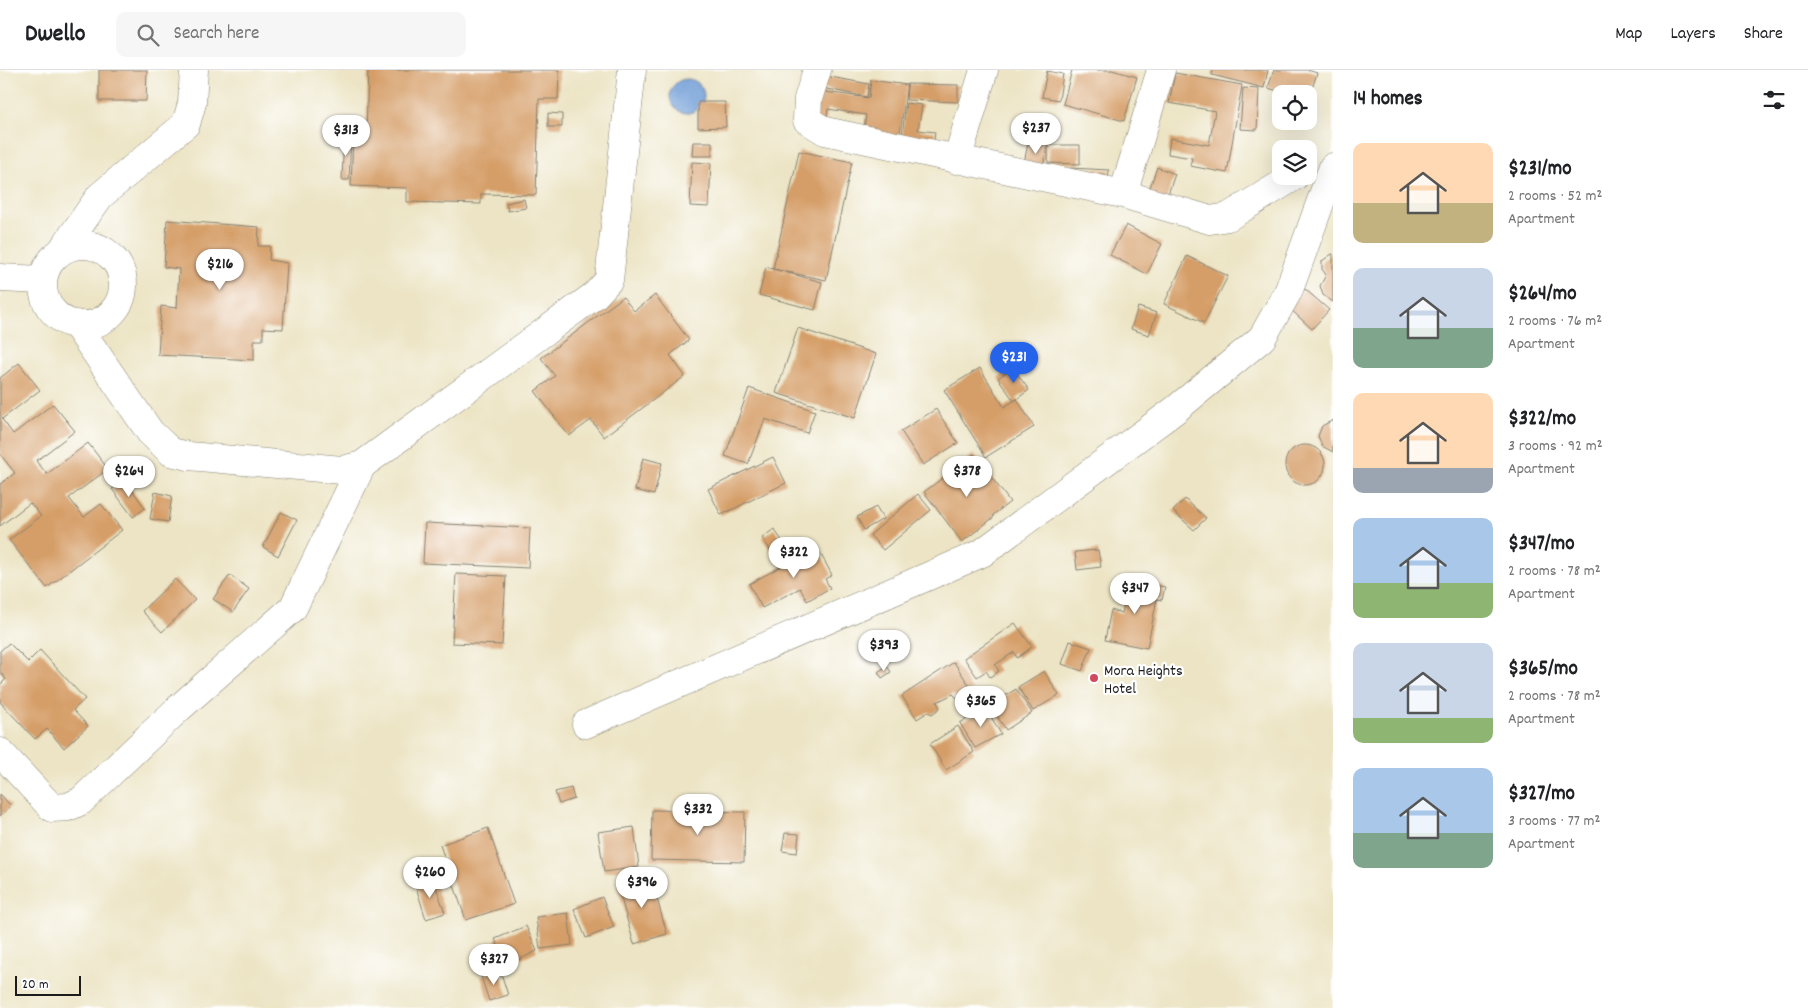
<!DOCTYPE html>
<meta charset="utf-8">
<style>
:root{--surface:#fff;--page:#f6f6f6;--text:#202124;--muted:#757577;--line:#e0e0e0;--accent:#2563eb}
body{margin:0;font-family:Dekko,sans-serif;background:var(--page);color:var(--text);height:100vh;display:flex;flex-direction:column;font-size:19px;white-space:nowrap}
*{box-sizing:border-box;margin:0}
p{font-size:16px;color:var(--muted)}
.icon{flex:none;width:28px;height:28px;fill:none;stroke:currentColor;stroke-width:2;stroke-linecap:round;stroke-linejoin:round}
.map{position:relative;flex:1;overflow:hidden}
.side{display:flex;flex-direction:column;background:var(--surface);width:475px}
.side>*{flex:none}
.fabs{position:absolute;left:1272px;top:15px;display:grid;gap:10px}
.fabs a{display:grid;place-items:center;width:45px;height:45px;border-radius:10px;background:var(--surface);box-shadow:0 5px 20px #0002;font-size:25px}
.scale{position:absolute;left:15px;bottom:12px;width:66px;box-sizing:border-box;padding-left:5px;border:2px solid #1c1c1c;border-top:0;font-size:14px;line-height:18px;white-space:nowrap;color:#1c1c1c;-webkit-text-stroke:4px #fff;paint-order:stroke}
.price{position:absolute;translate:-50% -42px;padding:0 11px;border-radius:18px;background:#fff;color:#222;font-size:16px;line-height:32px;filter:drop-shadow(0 1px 2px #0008)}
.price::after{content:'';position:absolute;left:50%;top:30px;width:15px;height:11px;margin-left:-8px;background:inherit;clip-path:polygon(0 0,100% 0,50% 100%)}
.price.current{background:var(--accent);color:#fff}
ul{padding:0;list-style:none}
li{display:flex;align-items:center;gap:15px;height:125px;padding:0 20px}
li span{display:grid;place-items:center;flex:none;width:140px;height:100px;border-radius:10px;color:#555}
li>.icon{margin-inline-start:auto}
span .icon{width:60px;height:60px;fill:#fffc;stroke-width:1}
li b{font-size:21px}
h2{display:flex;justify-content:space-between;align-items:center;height:60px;padding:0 20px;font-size:21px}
header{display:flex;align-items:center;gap:30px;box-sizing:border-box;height:70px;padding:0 25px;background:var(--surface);border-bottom:1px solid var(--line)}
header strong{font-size:24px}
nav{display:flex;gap:28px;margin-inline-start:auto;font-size:18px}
.search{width:350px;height:45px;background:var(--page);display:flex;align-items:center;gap:12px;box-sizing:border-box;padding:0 18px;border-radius:10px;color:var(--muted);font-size:19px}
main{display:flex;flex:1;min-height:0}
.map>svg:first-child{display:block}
</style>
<header>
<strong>Dwello</strong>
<div class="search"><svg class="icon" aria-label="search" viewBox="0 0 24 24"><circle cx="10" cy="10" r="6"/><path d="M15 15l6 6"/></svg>Search here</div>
<nav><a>Map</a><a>Layers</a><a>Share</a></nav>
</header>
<main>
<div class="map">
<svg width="1333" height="938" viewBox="0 0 1333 938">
<rect width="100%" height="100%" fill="#fff"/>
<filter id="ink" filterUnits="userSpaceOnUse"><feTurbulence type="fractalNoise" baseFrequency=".02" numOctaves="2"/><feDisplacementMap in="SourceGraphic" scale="10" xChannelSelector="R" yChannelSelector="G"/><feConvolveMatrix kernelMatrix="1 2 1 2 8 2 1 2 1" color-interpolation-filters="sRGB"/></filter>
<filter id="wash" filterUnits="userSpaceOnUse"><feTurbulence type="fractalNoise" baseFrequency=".0096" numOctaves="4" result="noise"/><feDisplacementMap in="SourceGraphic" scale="20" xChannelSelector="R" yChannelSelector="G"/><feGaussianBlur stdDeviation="1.12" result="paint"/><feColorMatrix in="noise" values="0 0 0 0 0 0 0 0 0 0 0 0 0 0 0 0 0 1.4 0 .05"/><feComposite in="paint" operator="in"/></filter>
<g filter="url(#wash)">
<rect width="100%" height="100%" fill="#ece4c4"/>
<path fill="#6d9bd5" stroke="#445c78" d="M670 26a17 17 0 1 1 34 0a17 17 0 1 1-34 0Z"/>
<g id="blocks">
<path fill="#d59e68" d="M99,0H147L146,31H99Z
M368,0H559L558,29H539L536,125L481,124V134L407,132V118L351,116L353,64H366Z
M1072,0H1112L1137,7L1124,51L1063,34Z
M1213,0H1268L1264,18L1212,5Z
M1274,0H1308L1317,3L1309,28V24H1287L1268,18Z
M1047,1L1063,4L1059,30L1042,27Z
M1175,3L1242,15L1227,103L1190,96L1192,88L1168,84L1170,68L1209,75L1215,41L1169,33Z
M825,6L869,14L867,27L822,18Z
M871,10L907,15L899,70L863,65L866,45L828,39L825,56L813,54L818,21L869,28Z
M907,14L958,15V32L906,30Z
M1243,18L1259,19L1257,60L1240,59Z
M698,32H725L726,57L698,58Z
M906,33L922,35L918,60L935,62L933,78L901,74Z
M548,43L562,44V57H548Z
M344,64H351L349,110H342Z
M1029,67L1048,71L1042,103L1023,99Z
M693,72H712V86H692Z
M1048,75H1080V94L1048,93Z
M799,81L852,92L826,210L773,199Z
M692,92L711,93L709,137L690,136Z
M1157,97L1175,104L1165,133L1147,126Z
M1070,98L1109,100L1108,112L1070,110Z
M524,129L526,138L508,141L506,133Z
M167,150L259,157L258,176H270L269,190L287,193L283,259L263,258V270H254V290L158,285L161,236L177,238L179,199L164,197Z
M1126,155L1162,174L1147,204L1110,185Z
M1332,184H1333V232L1323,225L1320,216L1326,205L1322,199V191Z
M1187,186L1228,206L1204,253L1164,234Z
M766,197L822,212L815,240L759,225Z
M1305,219L1329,240L1312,259L1288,237Z
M655,225L689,270L670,285L685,306L604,367L591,350L569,366L535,321L555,306L541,288L623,227L634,241Z
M1138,237L1157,243L1149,265L1131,259Z
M798,258L876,284L855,348L776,323Z
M19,293L40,320L2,349L13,364L53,334L75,361L36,391L47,404L88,373L108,399L69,428L84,447L101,434L122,460L47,518L9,470L41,446L30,433L0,456V414L15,403L0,384V308Z
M980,298L1004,337L1017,329L1034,357L986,387L944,320Z
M1013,298L1029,320L1014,331L998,308Z
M749,318L815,341L807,363L765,349L748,394L725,386Z
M936,339L958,373L923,395L901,361Z
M1333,350V382L1322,376L1318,366L1322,356Z
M1285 395a20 20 0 1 1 40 0a20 20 0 1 1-40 0Z
M974,384L1010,432L993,445L994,447L962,472L924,422Z
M773,387L786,413L721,445L708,419Z
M643,388L662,393L654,425L635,420Z
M125,410L145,438L133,447L112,419Z
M155,422L172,426L168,452L150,449Z
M918,424L931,440L883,480L870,465Z
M1185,429L1206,448L1194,460L1173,441Z
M876,437L883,449L864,460L857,447Z
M281,442L297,450L278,486L263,477Z
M425,453L530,458L528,498L423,493Z
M774,459L785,475L773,484L762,468Z
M817,477L832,505L825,509L830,518L807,531L800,518L762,538L749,514Z
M1098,480L1101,497L1077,500L1075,482Z
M456,504L506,506L502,575L452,573Z
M230,505L249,519L233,542L213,529Z
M175,509L195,530L162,562L142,541Z
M1129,510L1165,517L1162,530L1157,529L1147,578L1105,570L1111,540L1122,543Z
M1015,553L1032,577L1017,588L1014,582L995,595L999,601L990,607L986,601L977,607L964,588Z
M1070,571L1091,578L1082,601L1062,594Z
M9,573L28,592L40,580L85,629L73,640L88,656L64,678L47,659L35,669L0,632V615L6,609L0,602V581Z
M954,592L972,620L958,629L953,624L937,632L940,638L932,644L928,642L917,649L902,626Z
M887,596L891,602L882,608L878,602Z
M1044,601L1059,625L1033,641L1018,617Z
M1016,619L1032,643L1006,660L990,635Z
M986,638L1001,664L975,678L960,653Z
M958,656L974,682L946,700L930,674Z
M571,718L574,729L559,734L555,722Z
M0,724L11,736L0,746Z
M652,740L745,742L744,792L651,790Z
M634,757L639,797L604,802L598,762Z
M488,758L514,834L466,850L440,775Z
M785,763L799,764L797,783L782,781Z
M650,804L667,864L634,874L617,814Z
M433,808L445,843L426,849L415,814Z
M602,827L614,857L586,868L574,839Z
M568,843L572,875L540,879L536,847Z
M526,856L537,881L507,895L495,869Z
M500,900L508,925L489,931L481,906Z"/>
</g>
</g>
<g filter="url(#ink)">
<use href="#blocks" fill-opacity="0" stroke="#848070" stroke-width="1"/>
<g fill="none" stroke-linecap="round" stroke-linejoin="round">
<defs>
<path id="minor" d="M817,0L808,29L807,50L825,61L1123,124L1210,150L1228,147L1295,106
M957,90L984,0
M1123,124L1161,0
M43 215a40 40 0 1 1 80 0a40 40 0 1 1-80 0Z
M62,180L100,126L186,54L192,33L194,0
M0,208L42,210
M76,254L150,362L171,382L189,386L342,400L362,395L595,225L609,210L632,0
M586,654L982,483L1175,340L1262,268L1289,220L1333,97
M0,682L52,738L68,737L81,731L178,639L293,538L362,395"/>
</defs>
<use href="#minor" stroke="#848070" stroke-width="29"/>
<use href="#minor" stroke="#fff" stroke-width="28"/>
</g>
</g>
<circle fill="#d1495b" stroke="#fff" stroke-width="2" cx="1094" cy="608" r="5"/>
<g text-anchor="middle" stroke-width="4.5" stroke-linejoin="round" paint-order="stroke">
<g font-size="16" fill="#1c1c1c" stroke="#fff" text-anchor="start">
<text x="1104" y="605">Mora Heights<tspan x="1104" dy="18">Hotel</tspan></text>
</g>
</g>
</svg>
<div class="fabs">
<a><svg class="icon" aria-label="locate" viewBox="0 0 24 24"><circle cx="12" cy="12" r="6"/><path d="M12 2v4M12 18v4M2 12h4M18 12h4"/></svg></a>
<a><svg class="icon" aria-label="layers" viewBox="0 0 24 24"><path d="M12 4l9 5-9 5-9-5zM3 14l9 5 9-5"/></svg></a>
</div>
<div class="scale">20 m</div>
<b class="price" style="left:1036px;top:85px">$237</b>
<b class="price" style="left:346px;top:87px">$313</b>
<b class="price" style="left:220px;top:221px">$216</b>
<b class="price current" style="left:1014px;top:314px">$231</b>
<b class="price" style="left:129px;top:428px">$264</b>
<b class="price" style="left:967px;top:428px">$378</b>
<b class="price" style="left:794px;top:509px">$322</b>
<b class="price" style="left:1135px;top:545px">$347</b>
<b class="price" style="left:884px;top:602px">$393</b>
<b class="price" style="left:981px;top:658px">$365</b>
<b class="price" style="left:698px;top:766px">$332</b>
<b class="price" style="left:430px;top:829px">$260</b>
<b class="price" style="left:642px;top:839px">$396</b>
<b class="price" style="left:494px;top:916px">$327</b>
</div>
<section class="side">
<h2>14 homes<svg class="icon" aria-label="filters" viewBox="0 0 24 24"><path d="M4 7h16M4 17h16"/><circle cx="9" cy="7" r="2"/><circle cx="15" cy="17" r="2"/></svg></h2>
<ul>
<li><span style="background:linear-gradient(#ffd9b3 60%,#c2b280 0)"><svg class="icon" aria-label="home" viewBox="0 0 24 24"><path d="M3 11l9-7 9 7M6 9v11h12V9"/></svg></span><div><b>$231/mo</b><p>2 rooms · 52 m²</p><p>Apartment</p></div></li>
<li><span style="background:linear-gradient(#c9d6e8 60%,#7fa58c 0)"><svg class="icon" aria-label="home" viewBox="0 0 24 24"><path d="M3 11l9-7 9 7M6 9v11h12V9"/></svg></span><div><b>$264/mo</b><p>2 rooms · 76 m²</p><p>Apartment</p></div></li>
<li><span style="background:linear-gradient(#ffd9b3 75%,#9aa5b1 0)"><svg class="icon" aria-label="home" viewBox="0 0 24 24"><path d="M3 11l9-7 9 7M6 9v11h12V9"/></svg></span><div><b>$322/mo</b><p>3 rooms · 92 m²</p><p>Apartment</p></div></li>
<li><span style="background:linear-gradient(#a9c7e8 65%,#8fb573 0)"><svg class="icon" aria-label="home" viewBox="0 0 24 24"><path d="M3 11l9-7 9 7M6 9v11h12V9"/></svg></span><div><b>$347/mo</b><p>2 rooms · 78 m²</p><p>Apartment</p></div></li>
<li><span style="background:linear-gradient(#c9d6e8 75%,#8fb573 0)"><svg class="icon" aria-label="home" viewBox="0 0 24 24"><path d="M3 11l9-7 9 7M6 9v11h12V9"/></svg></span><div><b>$365/mo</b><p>2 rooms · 78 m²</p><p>Apartment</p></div></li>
<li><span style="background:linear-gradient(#a9c7e8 65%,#7fa58c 0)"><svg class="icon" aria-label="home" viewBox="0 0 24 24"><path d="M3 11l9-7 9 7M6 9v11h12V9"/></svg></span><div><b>$327/mo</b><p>3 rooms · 77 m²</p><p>Apartment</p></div></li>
</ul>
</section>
</main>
